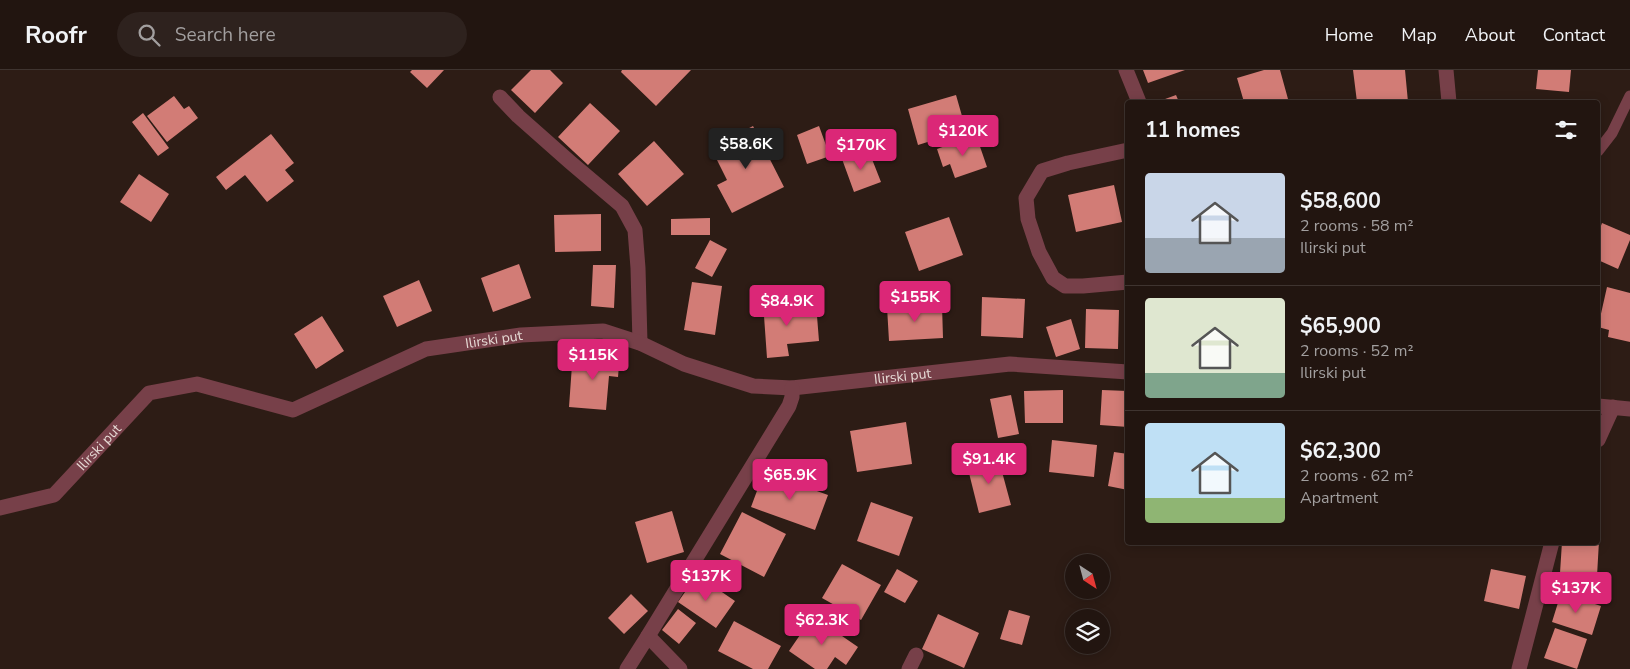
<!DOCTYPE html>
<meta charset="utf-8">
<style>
:root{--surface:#221510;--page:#2e221e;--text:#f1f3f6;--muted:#a29f9f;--line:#3f3430;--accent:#db2777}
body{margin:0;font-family:"Nunito Sans",sans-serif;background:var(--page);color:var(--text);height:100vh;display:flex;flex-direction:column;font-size:19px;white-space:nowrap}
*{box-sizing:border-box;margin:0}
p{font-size:16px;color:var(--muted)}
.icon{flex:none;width:28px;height:28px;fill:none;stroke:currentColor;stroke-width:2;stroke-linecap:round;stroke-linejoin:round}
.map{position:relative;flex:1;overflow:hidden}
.panel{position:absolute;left:1125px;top:30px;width:475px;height:445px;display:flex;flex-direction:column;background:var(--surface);border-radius:5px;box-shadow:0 2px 12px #0003,0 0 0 1px var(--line)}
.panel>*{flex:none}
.needle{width:32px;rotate:144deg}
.buttons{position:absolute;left:1065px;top:484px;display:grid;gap:10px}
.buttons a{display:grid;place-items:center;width:45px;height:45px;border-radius:50%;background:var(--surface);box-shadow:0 2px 12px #0003,0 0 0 1px var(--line);font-size:25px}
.price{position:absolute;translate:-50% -42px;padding:0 11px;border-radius:5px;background:var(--accent);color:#fff;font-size:16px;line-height:32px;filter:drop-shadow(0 1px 2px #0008)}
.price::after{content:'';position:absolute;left:50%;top:30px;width:15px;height:11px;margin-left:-8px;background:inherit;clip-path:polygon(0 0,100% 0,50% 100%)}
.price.on{background:#222;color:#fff}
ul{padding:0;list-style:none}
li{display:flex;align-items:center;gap:15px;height:125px;padding:0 20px}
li+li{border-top:1px solid var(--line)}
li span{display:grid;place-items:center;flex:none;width:140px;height:100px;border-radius:5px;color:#555}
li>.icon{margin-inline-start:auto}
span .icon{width:60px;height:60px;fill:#fffc;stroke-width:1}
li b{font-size:21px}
h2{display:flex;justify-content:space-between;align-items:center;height:60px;padding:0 20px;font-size:21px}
header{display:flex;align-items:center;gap:30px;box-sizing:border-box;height:70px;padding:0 25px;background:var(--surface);border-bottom:1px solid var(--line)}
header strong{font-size:24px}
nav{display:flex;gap:28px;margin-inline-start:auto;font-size:18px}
.search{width:350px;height:45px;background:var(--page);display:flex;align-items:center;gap:12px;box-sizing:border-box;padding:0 18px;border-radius:28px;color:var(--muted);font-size:19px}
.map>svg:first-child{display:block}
</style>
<header>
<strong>Roofr</strong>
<div class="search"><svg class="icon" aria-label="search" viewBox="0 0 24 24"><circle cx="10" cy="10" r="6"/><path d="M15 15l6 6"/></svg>Search here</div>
<nav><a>Home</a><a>Map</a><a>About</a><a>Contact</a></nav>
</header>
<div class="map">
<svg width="1630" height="599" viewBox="0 0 1630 599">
<rect width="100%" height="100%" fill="#2d1c15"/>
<path fill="#d27c76" d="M412,0H444L427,18L410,2Z
M531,0H550L563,13L535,43L511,20Z
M622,0H691L656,36L621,2Z
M1143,0H1185L1148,13Z
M1264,0H1280L1288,29L1276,32H1244L1237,8Z
M1353,0H1405L1408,32H1357Z
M1538,0H1571L1569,22L1536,19Z
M956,25L966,60L918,75L908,39Z
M1176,25L1179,32H1157Z
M174,26L184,39L189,36L198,48L167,72L147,46Z
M590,33L620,61L588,95L558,67Z
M143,43L169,78L158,86L132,52Z
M753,56L784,117L732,143L717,115L727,110L711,78Z
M819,56L830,86L807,94L797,65Z
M271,64L294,93L285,100L294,111L267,132L245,105L226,120L216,107Z
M976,65L987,97L955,108L950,94L943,97L937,79Z
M654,71L684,104L647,136L618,104Z
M868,79L881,112L854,122L842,89Z
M139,104L169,124L151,152L120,132Z
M1114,115L1122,152L1076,162L1068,125Z
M601,144V181L555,182L554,145Z
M949,147L963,185L919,201L905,162Z
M710,148V165H671V149Z
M1602,153L1630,165V170L1618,199L1598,190V164Z
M710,170L727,179L712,207L695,198Z
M519,194L531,228L493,242L481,208Z
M593,195H616L614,238L591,236Z
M419,210L432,241L397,257L383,226Z
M692,212L722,216L715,265L684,260Z
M1607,217L1630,223V272L1608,267L1609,260L1598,257Z
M982,227L1025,229L1023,268L981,266Z
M800,228L802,247L817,246L819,271L787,274L789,286L767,288L763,232Z
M942,235L943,268L889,271L887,237Z
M1086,239L1119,240L1118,279L1085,278Z
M322,246L344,281L316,299L294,264Z
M1071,249L1080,279L1056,287L1046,257Z
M590,281L620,283L618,307L609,306L606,340L569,337L572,295L589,296Z
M1063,320V353H1025L1024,321Z
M1102,320L1128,321V357L1100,355Z
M1011,325L1019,364L998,368L990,329Z
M906,352L912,394L857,402L850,361Z
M1052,370L1097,375L1094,407L1049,402Z
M1114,382L1128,384V420L1108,416Z
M998,387L1011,435L979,443L967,395Z
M764,402L828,425L815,460L751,437Z
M871,432L913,447L899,486L857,471Z
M672,441L684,482L647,493L635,452Z
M742,442L786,464L764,507L720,484Z
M1598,471H1599L1597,506L1560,503L1562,472H1598Z
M842,494L881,515L861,550L822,528Z
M897,499L918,511L905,533L884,522Z
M1491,499L1526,506L1519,539L1484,531Z
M697,505L735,531L716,558L678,532Z
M1561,523L1601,536L1592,565L1552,552Z
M631,524L648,541L624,564L608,548Z
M678,539L696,553L679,574L662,560Z
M1009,540L1030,546L1022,575L1000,569Z
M938,544L979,563L964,598L922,579Z
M813,546L858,577L846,595L835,587L827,599H815L789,581Z
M734,551L781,576L768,599H753L718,581Z
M1555,558L1587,569L1577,599L1544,588Z"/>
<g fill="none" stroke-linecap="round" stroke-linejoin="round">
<path stroke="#774049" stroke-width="11" d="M1598,81L1612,63L1630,26"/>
<g stroke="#774049" stroke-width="15">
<path d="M1126,0L1139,32"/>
<path d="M1446,0L1449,32"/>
<path d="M500,27L518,46L570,92L622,136L635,160L638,198L640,273"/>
<path d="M1128,80L1068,93L1042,101L1026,128L1028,149L1039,182L1053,208L1065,216H1083L1128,212"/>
<path d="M1598,336L1630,339"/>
<path d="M1598,370L1613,337"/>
<path id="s1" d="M0,438L54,425L149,323L197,314L293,340L426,279L521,265L603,261L640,273L684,294L753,316L792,318L1010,294L1128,302"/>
<path d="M627,599L648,566"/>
<path d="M680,599L648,566L789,336L792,327V318"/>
<path d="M909,599L916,585"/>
<path d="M1519,599L1552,472"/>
</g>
</g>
<g text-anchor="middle" stroke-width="5" stroke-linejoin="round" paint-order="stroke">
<g font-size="14" fill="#e6dad5" stroke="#23130c">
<text dy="5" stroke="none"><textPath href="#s1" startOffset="558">Ilirski put</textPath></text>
<text dy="5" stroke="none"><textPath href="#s1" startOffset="978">Ilirski put</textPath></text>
<text dy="5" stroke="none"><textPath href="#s1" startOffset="121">Ilirski put</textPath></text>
</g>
</g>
</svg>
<div class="buttons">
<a><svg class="needle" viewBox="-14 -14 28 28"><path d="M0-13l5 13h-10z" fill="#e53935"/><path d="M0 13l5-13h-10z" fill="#a29f9f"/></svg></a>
<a><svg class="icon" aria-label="layers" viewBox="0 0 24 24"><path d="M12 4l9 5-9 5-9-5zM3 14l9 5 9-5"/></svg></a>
</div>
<b class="price" style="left:963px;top:87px">$120K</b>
<b class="price on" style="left:746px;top:100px">$58.6K</b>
<b class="price" style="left:861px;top:101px">$170K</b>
<b class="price" style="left:915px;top:253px">$155K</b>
<b class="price" style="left:787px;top:257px">$84.9K</b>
<b class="price" style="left:593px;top:311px">$115K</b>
<b class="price" style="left:989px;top:415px">$91.4K</b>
<b class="price" style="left:790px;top:431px">$65.9K</b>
<b class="price" style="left:706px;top:532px">$137K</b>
<b class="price" style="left:1576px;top:544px">$137K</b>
<b class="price" style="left:822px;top:576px">$62.3K</b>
<section class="panel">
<h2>11 homes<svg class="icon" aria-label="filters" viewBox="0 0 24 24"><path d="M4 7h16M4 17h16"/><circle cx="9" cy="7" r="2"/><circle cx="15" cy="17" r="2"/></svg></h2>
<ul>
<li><span style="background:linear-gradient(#c9d6e8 65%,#9aa5b1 0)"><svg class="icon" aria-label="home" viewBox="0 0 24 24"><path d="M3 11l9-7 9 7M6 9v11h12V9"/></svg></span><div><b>$58,600</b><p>2 rooms · 58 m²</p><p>Ilirski put</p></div></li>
<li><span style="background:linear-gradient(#dfe7d0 75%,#7fa58c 0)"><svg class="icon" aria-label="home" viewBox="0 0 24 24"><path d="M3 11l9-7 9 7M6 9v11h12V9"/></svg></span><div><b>$65,900</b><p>2 rooms · 52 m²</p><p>Ilirski put</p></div></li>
<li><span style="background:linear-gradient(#bfe0f5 75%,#8fb573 0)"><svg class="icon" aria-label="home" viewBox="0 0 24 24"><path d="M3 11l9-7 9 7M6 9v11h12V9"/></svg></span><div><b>$62,300</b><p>2 rooms · 62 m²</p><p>Apartment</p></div></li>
</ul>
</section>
</div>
